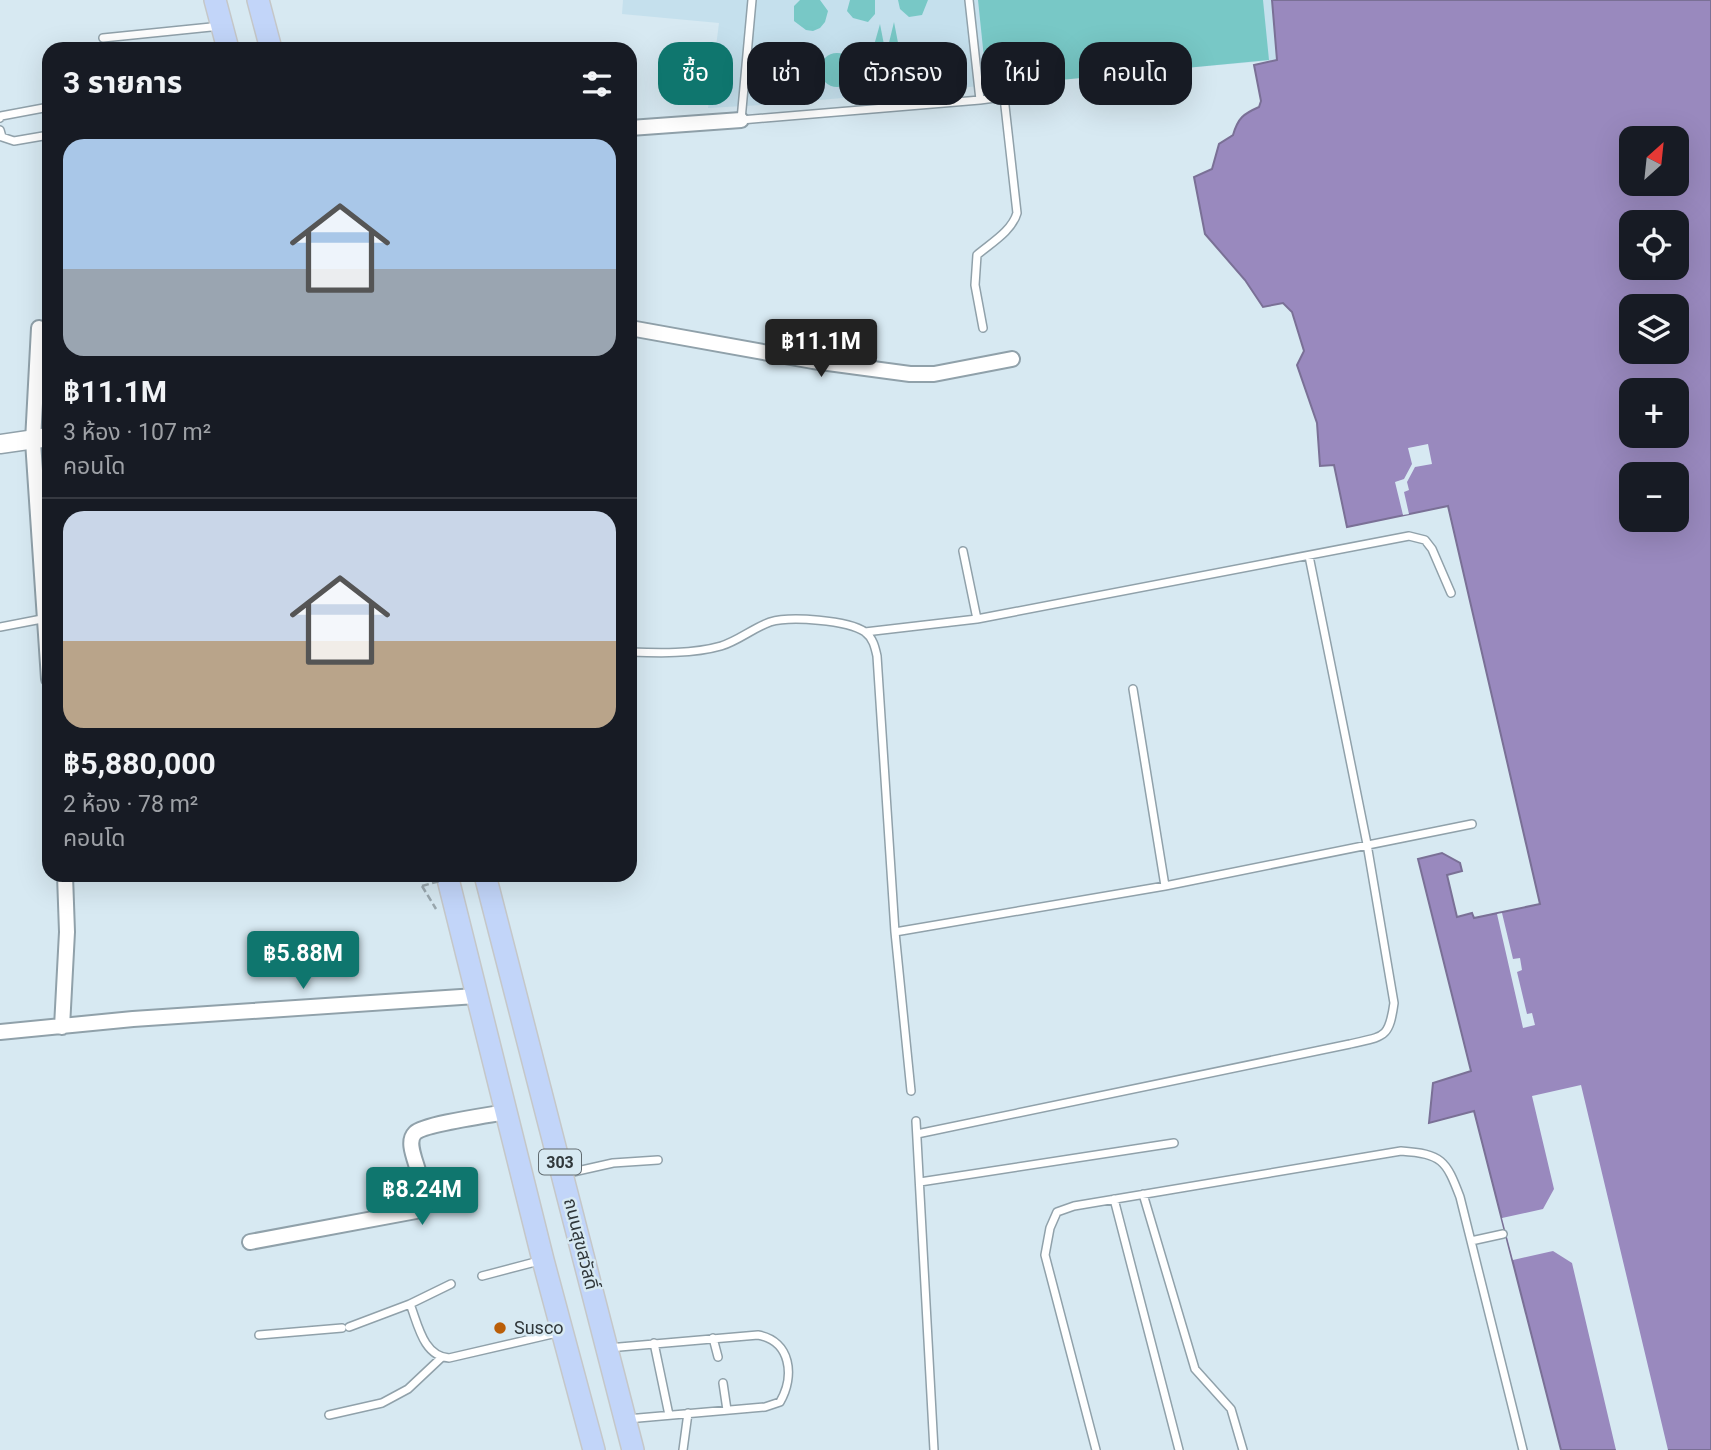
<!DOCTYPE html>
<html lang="th">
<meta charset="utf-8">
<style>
:root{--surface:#171b24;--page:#20242c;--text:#f1f3f6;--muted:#9ea1a6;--line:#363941;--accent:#0f766e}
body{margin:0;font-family:Roboto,"Noto Sans Thai",sans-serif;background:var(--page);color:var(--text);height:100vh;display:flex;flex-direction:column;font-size:26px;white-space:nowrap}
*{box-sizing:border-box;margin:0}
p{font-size:23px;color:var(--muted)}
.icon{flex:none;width:38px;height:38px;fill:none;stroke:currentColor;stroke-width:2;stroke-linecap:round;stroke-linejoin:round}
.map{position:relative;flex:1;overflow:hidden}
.drawer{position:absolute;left:42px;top:42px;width:595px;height:840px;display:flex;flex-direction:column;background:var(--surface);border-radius:21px;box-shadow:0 7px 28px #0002}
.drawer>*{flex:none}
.banner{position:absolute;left:658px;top:42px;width:665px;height:63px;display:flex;gap:14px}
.needle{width:46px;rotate:27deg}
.buttons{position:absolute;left:1619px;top:126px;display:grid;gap:14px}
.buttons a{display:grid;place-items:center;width:70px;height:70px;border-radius:14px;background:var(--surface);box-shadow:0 7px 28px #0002;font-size:35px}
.price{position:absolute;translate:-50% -60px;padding:0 16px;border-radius:7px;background:var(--accent);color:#fff;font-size:23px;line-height:46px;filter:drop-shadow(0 2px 4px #0008)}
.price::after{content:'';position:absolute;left:50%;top:42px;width:21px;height:16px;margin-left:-10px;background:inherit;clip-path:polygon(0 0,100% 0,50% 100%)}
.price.current{background:#222;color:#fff}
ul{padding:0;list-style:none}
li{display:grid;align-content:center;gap:14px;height:371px;padding:0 21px}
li+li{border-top:2px solid var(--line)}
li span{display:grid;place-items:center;height:217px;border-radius:21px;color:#555}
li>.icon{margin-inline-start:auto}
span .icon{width:126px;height:126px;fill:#fffc;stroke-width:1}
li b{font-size:30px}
h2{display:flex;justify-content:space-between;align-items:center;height:84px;padding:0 21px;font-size:30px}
.pill{padding:0 24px;border-radius:21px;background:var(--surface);box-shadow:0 7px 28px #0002;font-size:24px;line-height:63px}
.pill.current{background:var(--accent);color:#fff}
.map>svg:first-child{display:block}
</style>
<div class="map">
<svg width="1711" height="1450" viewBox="0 0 1711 1450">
<rect width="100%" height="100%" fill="#d7e9f2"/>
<path fill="#c5e0ed" d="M623,0H1272L1277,60L762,105L708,108L719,23L622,14Z"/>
<path fill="#9989be" stroke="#7a7096" stroke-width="2" fill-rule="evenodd" d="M1272,0H1711V1450H1561L1474,1111L1429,1123L1433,1083L1471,1071L1418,859L1442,853L1460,863L1462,871L1447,875L1457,917L1472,913L1474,918L1540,904L1448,506L1347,527L1334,465L1320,466L1317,423L1297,365L1304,351L1292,312L1283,303L1263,307L1245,280L1205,234L1194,177L1212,169L1219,144L1233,135C1238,118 1243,114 1259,107L1261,101L1254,65L1277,60ZM1631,138H1676V184H1631ZM1631,222H1676V268H1631ZM1631,306H1676V352H1631ZM1631,390H1676V436H1631ZM1631,474H1676V520H1631Z"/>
<path fill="#d7e9f2" d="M1428,444L1432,464L1415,467L1407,482L1409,490L1404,492L1409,514L1403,515L1395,482L1404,479L1412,464L1408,448Z
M1502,913L1513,959L1520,958L1522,970L1517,972L1527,1014L1532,1013L1535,1025L1523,1028L1497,914Z
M1581,1085L1668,1450H1616L1572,1263L1553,1251L1513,1260L1502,1218L1543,1209L1554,1189L1532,1096Z"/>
<path fill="#78c8c6" d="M800,0H820L828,11L825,22L820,28L813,31L806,30L794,21V6Z
M850,0H875V14L868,22L853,18L847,11Z
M898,0H928L922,15L909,17L900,9Z
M978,0H1263L1269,60L987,87Z
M894,22L900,53L899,59L889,71L892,82L886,75L879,84L882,70L871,56L880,24L886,55Z
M820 70a17 17 0 1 1 34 0a17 17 0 1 1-34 0Z"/>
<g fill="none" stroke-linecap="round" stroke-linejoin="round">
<defs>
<path id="service" d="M752,0L741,120L980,100L1049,91
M969,0L980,100
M103,38L221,26
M0,118L1,116L49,107
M0,130L2,137L14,141L49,135
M983,328L975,285L977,255C991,243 1012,231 1017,213L1004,97
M963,551L977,619
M0,627L47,618
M865,632L977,619L1409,536L1425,540L1432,549L1451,593
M630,652C659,653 693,654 721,646C738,641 753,628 770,622C790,616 848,620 865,632C873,638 875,647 877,656L895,932L911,1091
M1133,689L1165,886
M895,932L1165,886L1472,824
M916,1121L934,1450
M917,1134L1350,1044C1384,1036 1389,1039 1394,1003L1367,844L1309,556
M564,1174L613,1163L658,1160
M920,1182L1174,1143
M1143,1194L1195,1369L1231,1409L1243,1450
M1114,1199L1179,1450
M1471,1241L1503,1234
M482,1276L539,1261
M451,1284L410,1304C418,1324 423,1356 449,1358L561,1332
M349,1327L410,1304
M259,1335L342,1328
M713,1338L718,1357
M654,1343L669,1415
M608,1348L758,1335C791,1341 795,1376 780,1402L765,1407L627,1419
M723,1383L727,1410
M329,1415L382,1403L408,1389L442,1357
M683,1450L688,1413
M1096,1450L1045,1255L1050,1228L1057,1212L1074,1206L1401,1151C1442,1154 1446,1160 1460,1197L1523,1450"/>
<path id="minor" d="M630,128L741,120
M39,328L33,441L49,679
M630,328L813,361L910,374H934L1012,359
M62,1027L67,932L65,875
M0,1032L133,1019L476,996
M250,1242L416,1211C436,1186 400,1148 415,1133C424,1124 490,1115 506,1112"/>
<path id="tertiary" d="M0,444L49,437"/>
<path id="primary" d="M215,0L228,49
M258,0L271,49
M447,875L543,1260L594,1450
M485,875L633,1450"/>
</defs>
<use href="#service" stroke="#90a1aa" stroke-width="10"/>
<use href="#minor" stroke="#90a1aa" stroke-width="18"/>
<use href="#tertiary" stroke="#90a1aa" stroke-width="21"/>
<use href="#primary" stroke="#c5c7c8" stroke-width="24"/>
<path stroke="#9aa8af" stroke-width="2.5" stroke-dasharray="7 3.5" stroke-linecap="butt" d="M422,886L436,909"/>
<use href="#service" stroke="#fff" stroke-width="7"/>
<use href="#minor" stroke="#fff" stroke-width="14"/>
<use href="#tertiary" stroke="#fff" stroke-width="18"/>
<use href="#primary" stroke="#c2d5f9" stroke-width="21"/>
<path stroke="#9aa8af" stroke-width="2.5" stroke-dasharray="7 3.5" stroke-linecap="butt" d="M422,886L461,875"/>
</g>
<circle fill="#ba5e08" stroke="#d7e9f2" stroke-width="2.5" cx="500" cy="1328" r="7"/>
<g text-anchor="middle" stroke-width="5" stroke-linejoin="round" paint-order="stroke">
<rect fill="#d7e9f2" stroke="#626c71" stroke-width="2" x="539" y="1149.5" width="42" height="25" rx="5"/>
<g font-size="16" font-weight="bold" fill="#30373a">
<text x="560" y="1168">303</text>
</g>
<g font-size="18" fill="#30373a" stroke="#d7e9f2">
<text transform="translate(581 1244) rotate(76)" y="6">ถนนสุขสวัสดิ์</text>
</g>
<g font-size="18" fill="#30373a" stroke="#d7e9f2" text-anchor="start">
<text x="514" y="1334">Susco</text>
</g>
</g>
</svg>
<div class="buttons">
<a><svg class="needle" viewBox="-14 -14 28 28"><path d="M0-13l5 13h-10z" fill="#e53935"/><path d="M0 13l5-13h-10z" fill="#9ea1a6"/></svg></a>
<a><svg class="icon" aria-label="locate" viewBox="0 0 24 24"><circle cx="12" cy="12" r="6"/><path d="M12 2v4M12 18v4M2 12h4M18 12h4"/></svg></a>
<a><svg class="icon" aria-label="layers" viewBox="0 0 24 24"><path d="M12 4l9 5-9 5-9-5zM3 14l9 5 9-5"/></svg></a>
<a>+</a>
<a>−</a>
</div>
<b class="price current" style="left:821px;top:379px">฿11.1M</b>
<b class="price" style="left:303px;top:991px">฿5.88M</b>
<b class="price" style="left:422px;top:1227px">฿8.24M</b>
<div class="banner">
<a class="pill current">ซื้อ</a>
<a class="pill">เช่า</a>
<a class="pill">ตัวกรอง</a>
<a class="pill">ใหม่</a>
<a class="pill">คอนโด</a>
</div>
<section class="drawer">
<h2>3 รายการ<svg class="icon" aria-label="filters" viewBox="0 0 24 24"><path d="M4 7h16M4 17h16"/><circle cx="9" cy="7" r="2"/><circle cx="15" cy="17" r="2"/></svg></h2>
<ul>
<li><span style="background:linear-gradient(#a9c7e8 60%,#9aa5b1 0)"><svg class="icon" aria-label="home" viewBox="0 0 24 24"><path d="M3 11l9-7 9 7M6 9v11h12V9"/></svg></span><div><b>฿11.1M</b><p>3 ห้อง · 107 m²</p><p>คอนโด</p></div></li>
<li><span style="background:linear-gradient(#c9d6e8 60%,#b9a48a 0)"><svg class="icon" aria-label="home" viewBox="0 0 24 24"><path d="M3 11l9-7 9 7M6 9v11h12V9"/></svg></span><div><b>฿5,880,000</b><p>2 ห้อง · 78 m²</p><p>คอนโด</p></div></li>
</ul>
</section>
</div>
